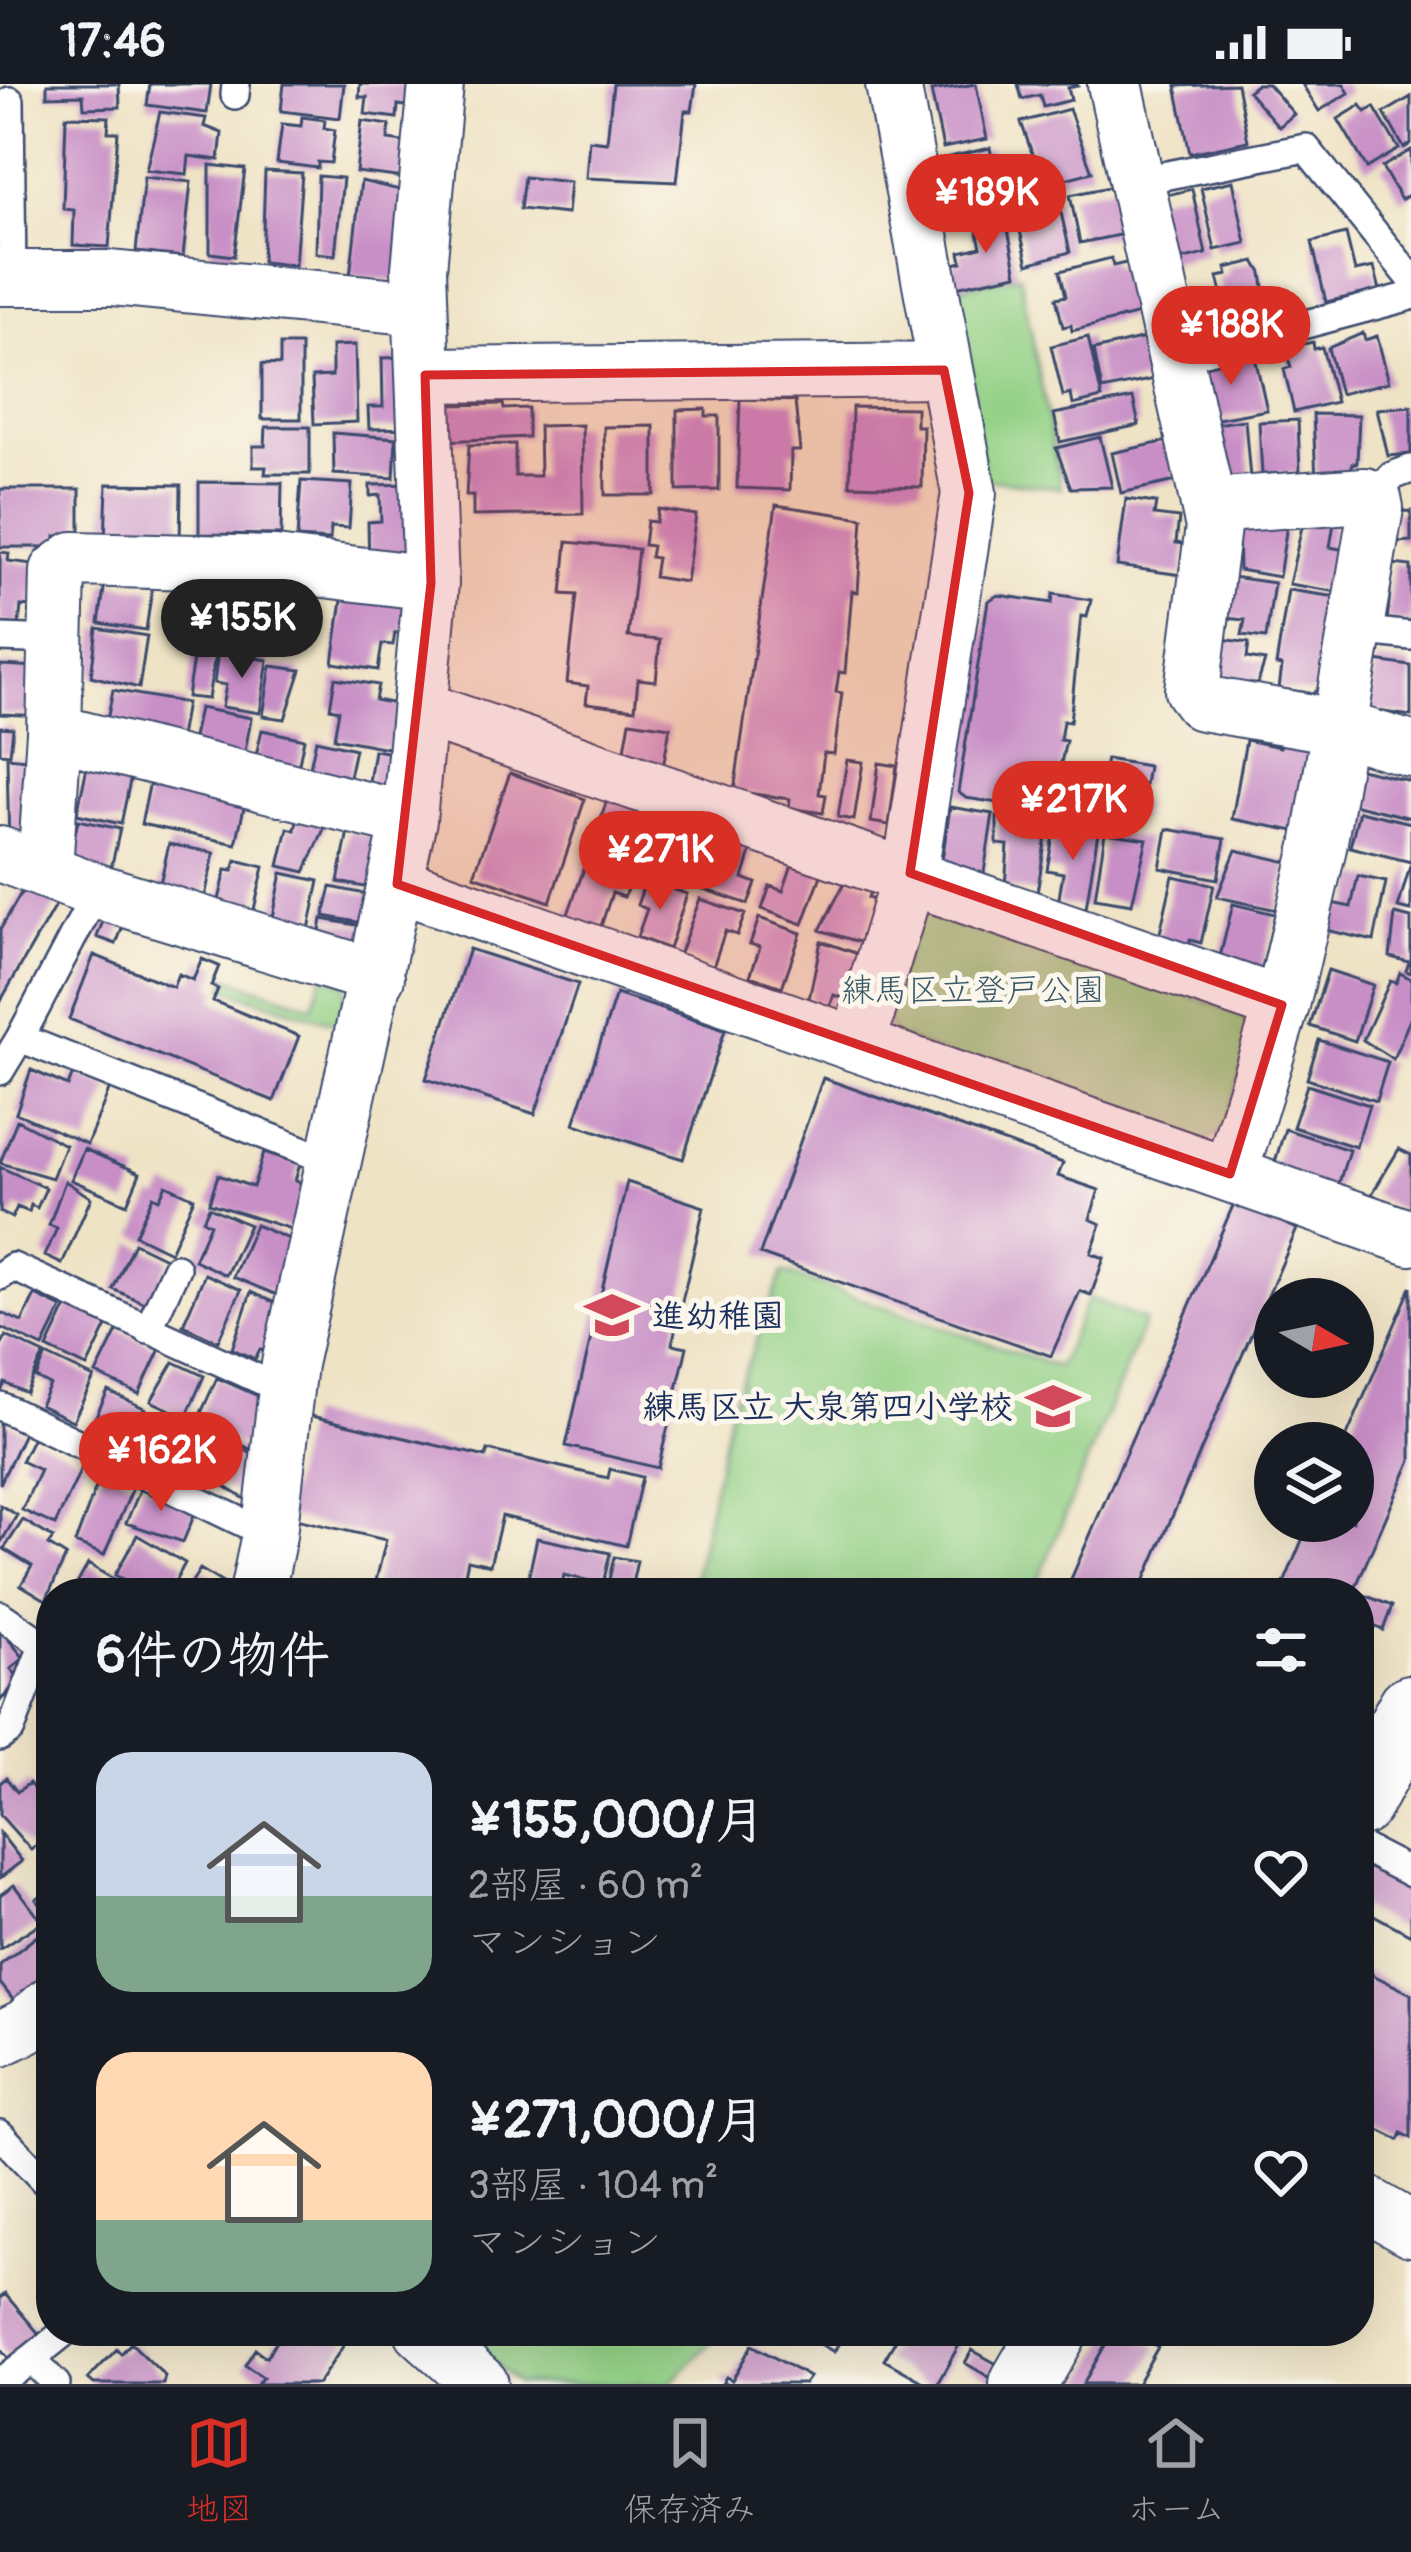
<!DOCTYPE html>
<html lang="ja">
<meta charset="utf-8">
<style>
:root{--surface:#171b24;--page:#242831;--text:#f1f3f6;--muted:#9ea1a6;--line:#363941;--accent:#d93025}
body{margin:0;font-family:Pangolin,"Klee One",sans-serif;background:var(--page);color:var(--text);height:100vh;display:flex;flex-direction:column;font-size:45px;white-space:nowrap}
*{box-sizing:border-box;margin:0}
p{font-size:39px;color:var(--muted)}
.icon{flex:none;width:66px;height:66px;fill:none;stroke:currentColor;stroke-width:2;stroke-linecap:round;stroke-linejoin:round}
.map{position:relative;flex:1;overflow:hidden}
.panel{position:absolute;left:36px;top:1494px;width:1338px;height:768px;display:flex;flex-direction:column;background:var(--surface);border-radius:48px;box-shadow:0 12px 48px #0002}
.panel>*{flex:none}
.needle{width:78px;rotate:99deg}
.controls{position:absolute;left:1254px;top:1194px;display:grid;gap:24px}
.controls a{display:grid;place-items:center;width:120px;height:120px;border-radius:50%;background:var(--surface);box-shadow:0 12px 48px #0002;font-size:60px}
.price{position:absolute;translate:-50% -102px;padding:0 27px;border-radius:42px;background:var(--accent);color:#fff;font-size:39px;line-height:78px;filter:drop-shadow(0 3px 6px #0008)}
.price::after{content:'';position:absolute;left:50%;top:72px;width:36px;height:27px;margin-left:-18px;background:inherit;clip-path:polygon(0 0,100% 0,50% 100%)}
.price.on{background:#222;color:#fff}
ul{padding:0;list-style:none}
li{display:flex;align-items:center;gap:36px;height:300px;padding:0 60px}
li span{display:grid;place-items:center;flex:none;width:336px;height:240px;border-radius:36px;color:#555}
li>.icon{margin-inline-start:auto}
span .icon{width:144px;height:144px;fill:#fffc;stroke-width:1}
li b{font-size:51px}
h2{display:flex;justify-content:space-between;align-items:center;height:144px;padding:0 60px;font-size:51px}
.status{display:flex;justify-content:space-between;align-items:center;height:84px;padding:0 60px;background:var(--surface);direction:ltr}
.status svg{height:33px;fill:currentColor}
.menu{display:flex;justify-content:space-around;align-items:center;height:168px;border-top:3px solid var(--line);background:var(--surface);font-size:33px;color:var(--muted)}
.menu a{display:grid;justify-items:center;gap:6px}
.menu .on{color:var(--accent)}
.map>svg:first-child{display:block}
</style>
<div class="status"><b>17:46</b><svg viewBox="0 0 49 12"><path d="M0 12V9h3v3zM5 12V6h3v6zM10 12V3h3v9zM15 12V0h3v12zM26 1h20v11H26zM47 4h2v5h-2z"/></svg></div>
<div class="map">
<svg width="1411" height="2300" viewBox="0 0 1411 2300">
<rect width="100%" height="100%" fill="#fbf7ec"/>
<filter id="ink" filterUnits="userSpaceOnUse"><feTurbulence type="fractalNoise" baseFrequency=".00833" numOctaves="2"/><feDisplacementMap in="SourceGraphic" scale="24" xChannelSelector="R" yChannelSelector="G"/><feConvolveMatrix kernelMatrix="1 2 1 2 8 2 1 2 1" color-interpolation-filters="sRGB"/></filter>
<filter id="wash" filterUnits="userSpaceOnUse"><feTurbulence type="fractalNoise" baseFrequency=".004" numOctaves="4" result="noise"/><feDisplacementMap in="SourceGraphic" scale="48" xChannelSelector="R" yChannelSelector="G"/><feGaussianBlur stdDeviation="2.7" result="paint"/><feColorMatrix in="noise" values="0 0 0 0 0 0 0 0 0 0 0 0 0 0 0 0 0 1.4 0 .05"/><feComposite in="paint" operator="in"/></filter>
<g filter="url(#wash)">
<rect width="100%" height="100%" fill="#efe3c5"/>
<path fill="#94d187" stroke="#588072" stroke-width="3" d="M1020,191L1061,404L985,395L945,207Z
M937,815L1241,930L1253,949L1223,1049L1190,1061L896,953L886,934L917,826Z
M323,891L345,900L347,943L224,905L228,894L313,922Z
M783,1188L1058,1283L1088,1214L1145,1237L1033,1509H691L730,1325Z
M460,2247H722L670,2300H517Z"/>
<g id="blocks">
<path fill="#c88ec6" d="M47,0H119L120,23L84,24L83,11L47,12Z
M150,0H211L207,29L147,21Z
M284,0H344L340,34L281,27Z
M360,0H427L424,24L398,21L397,34L365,30L367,13H359Z
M613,0H696L692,27H685L677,98L586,94L589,56L607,58Z
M976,0L987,55L943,64L931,7Z
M1018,0H1077L1078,2L1068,4L1071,16L1043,23L1040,11L1022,15Z
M1237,0L1248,57L1190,69L1176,2Z
M1257,0H1268L1294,30L1279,43L1248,7Z
M1302,0H1344L1349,9L1319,27Z
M1411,13V60L1404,64L1384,29Z
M1361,21L1366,28L1374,23L1399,65L1367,84L1338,35Z
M1069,25L1092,88L1031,104L1024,75L1033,72L1021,38Z
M160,28L206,34L204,42L222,49L219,76L189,72L187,90L146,86Z
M66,32L109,33L108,48H118L109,163L73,161L74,126L63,125Z
M302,33L325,36L324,44L335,46L331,79L318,78V84L277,79L282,40L301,42Z
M362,37L390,41L388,56L417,60L413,95L356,88Z
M990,64L1003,122L967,130L963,111L945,115L941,99L949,97L945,74Z
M1411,66V110L1401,116L1382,83Z
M210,81L245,85L234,172L210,169Z
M265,87L302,89L295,181L262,178Z
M318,92L343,94L335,171L316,169Z
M144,93L191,98L183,173L136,168Z
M524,93L570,98L567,130L520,125Z
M361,97L417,110L397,197L350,192Z
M1233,97L1246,159L1215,166L1201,104Z
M1114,102L1124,150L1080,159L1070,111Z
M1192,105L1206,170L1168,179L1154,114Z
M1047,109L1057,111L1070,168L1028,180L1013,117Z
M1005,131L1017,190L951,204L947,182L962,178L960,168L981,163L975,138Z
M1346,150L1355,187L1374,183L1380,206L1326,218L1312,158Z
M1111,174L1113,182L1130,178L1143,229L1072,247L1071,241L1063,243L1056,214L1066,212L1060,187Z
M1255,177L1262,189L1267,228L1238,234L1236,227L1227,229L1218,193L1228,191L1226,184Z
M1363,249L1365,256L1377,252L1389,298L1340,310L1328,264Z
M1088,253L1102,314L1073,321L1071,310L1063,312L1051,262Z
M1145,254L1154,295L1102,306L1094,266Z
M1313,258L1314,265L1322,263L1336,318L1294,328L1284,285L1291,283L1285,264Z
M280,261H301V335H262V280L280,281Z
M355,261L357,338L314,340L312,293L332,292V262Z
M1254,269L1267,326L1207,337L1196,283Z
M414,273L415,344L369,345L368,323H383L382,274Z
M1133,314L1139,341L1060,358L1054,330Z
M740,315L795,317L800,367H791L790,406L737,404Z
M503,320L504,325L528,324V353L445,357V321Z
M1411,322V370L1388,372L1377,325Z
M852,323L916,324V342H923L922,403L850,401Z
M706,325V332H719V406L677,407V326Z
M1313,330L1359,331L1357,379H1352V390L1316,396Z
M1245,336L1250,394L1212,398L1215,340Z
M1298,336L1300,389L1262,390L1259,338Z
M582,341L583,430L473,432V412H466L469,361L515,360V392H540L539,342Z
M654,342V411H605L604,343Z
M266,343H310V390H265L266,383H253V362H265Z
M333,349L396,354L394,394L334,390Z
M1100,353L1112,403L1071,404L1056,364Z
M1168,357L1176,397L1121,409L1112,369Z
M301,397L352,400L349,444L331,443L330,456L297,454Z
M199,398L282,399L281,451L199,450Z
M107,400L181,401L180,462L105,460Z
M418,400L420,475L369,482L368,438L381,437L380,411L370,412V401Z
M0,405H80V452H56L57,463H0Z
M1126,415L1156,419L1154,431L1179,434L1176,459L1186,460L1182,491L1117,482Z
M776,421L863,434L858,508L852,507L845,589L839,588L836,608L842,609L834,670L824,669L819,710L826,711L823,729L789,724L790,715L734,707Z
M658,425L696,431L686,498L654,493L657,474L650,473L652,462L644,461L647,437L656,438Z
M1411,427V457L1397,458L1396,428Z
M1304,434L1334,439L1330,463L1345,466L1338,508L1289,500Z
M1238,441H1287L1279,493L1239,486Z
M567,458L638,465L628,553L660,556L656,597L638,595L635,625L586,619L588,602L567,599L577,511L562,510Z
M0,468L9,469L8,477L42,481L30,523L21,522L19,541L0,539Z
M1393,480L1411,482V539L1387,537Z
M1232,493L1274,499L1266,554L1242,551L1245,536L1225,534Z
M105,498L152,505L146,546L99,539Z
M211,504L268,512L269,555L262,554L260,567L204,559Z
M1288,506L1337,513L1323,601L1312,609L1279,605L1282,582L1276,581Z
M343,509L408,518L403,549H395L393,561L382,560L378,586L333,579Z
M1053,510L1091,516L1087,533L1081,532L1070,638L1063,637L1060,656L1066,657L1050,727L966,714L958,708L988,517L998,511L1052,519Z
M97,544L147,552L139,604L91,592Z
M1223,555L1249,559L1247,574L1265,577L1253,614L1215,608Z
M195,562L216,564L208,615L187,613Z
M218,568L268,576L260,629L222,623L226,601L214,599Z
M1376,577L1411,582V632L1370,626Z
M0,581L38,583L45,632L0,630Z
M271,582L301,586L285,635L263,632Z
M335,594L378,601L375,616L401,621L393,665L334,654L339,626L330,624Z
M113,606L186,619L178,665L104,652Z
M199,624L251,634L243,679L190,669Z
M630,637L670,643L663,683L623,677Z
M0,643L13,644L10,670L0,669Z
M262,646L304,655L295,698L252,688Z
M1283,649L1312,654L1295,747L1232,735L1246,656L1280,663Z
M316,656L355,665L345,711L306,701Z
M374,666L410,672L402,717L367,711Z
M7,673L45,677L38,763L9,761Z
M1106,675L1148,682L1145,701L1102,694Z
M847,676L863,678L854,736L838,733Z
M879,679L897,682L889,741L871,738Z
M87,683L131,692L121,740L77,730Z
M1356,684L1411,697V734L1348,719Z
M510,689L585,715L550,818L474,791Z
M151,693L246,714L236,760L141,740Z
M1076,708L1142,720L1140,737L1073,726Z
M609,710L641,721L630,756L643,760L635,782L590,767Z
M950,723L993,730L983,795L940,789Z
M1359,727L1411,739V778L1350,763Z
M298,731L327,738L305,788L279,782L288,744L295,746Z
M997,732L1048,740L1037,809L1005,804L1008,761L997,760Z
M78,736L120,745L109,793L68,784Z
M681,737L710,747L690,801L649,787L657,764L670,768Z
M1055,741L1098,748L1086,824L1058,820L1063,789L1047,786Z
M1167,745L1225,755L1218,795L1160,784Z
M348,747L391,756L387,807L338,798Z
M722,748L754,759L743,794L756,799L748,820L703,805Z
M1105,749L1147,755L1132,820L1095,814Z
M169,760L214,769L203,823L157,813Z
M1236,766L1288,778L1277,826L1217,813Z
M794,775L823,786L803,840L762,825L770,802L783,807Z
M236,776L264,783L251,838L216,829L226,786L233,787Z
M587,776L632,792L624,813L612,809L600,845L567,833Z
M1410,782L1411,783V827L1398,824Z
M282,789L319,797L308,850L271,843Z
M848,792L872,800L868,814L876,817L862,859L820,846Z
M1173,792L1214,801L1201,859L1190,856L1188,868L1157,862Z
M1358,792L1386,798L1374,857L1317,844L1322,817L1351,823Z
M29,795L60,813L0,918V846Z
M646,796L687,810L669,865L637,853L647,825L637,821Z
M331,803L385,814L379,842L324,832Z
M700,815L745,830L737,851L725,847L713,883L679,871Z
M1233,820L1275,830L1261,889L1217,885Z
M106,829L125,837L116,860L97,853Z
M1395,830L1411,834V889L1406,887L1409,878L1390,873Z
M759,834L801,849L782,903L750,892L760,863L750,860Z
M322,835L379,845L373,871L319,853Z
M821,857L861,871L846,915L834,911L830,923L809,915Z
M469,865L578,900L535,1030L426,995Z
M94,871L173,903L178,890L193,896L202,875L219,882L211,902L218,905L213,917L299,952L274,1017L69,935Z
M1328,886L1373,901L1355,957L1310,942Z
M1400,889L1411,895V933L1393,975L1363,956L1390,897L1396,899Z
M616,910L725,946L683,1075L574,1040Z
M1319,956L1388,978L1376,1017L1307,995Z
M31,986L68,1002L73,989L110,1004L87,1060L16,1029Z
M823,994L1063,1079L1058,1092L1099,1106L1090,1135L1101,1140L1091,1169L1104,1174L1091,1211L1080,1207L1051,1272L760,1170Z
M1307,1001L1369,1021L1356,1063L1293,1043Z
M17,1036L65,1061L52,1094L0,1079Z
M1285,1045L1349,1066L1335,1112L1271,1091Z
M84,1065L140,1089L127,1120L71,1096Z
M1399,1065L1411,1071V1133L1372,1110Z
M264,1068L300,1080L295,1097L306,1100L291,1145L209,1119L218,1091L253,1103Z
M0,1083L46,1104L37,1124L31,1121L29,1128L17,1123L12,1134L0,1128Z
M65,1097L91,1114L62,1180L45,1172L57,1144L49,1141Z
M627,1098L704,1123L672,1260L687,1263L658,1384L566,1362Z
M166,1101L194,1114L170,1168L135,1151L153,1112L159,1115Z
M1235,1117L1297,1145L1139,1509H1065Z
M209,1123L249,1141L226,1191L194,1176L210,1140L203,1136Z
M255,1141L304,1161L287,1215L233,1193Z
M134,1159L169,1176L149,1221L113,1205Z
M205,1190L241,1206L218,1257L183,1241Z
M1411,1203V1376L1353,1509H1280L1310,1437H1353V1359H1344Z
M251,1208L290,1226L270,1270L260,1265L255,1275L232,1265Z
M35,1211L62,1224L43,1263L0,1243V1228L22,1238Z
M69,1218L109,1238L87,1283L47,1264Z
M118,1245L160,1265L139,1310L96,1290Z
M6,1252L44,1270L26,1309L5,1299L0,1310V1264Z
M46,1271L94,1294L73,1337L40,1321L50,1301L36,1294Z
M174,1278L204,1292L186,1333L151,1317Z
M217,1294L267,1316L259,1369L196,1340Z
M108,1307L146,1325L129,1360L91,1342Z
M307,1331L486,1373L488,1366L608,1394L610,1385L642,1393L626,1462L502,1432L490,1481L468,1476L461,1509H373L386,1456L283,1432Z
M0,1335L25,1347L0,1400Z
M33,1353L85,1377L55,1441L22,1426L40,1386L21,1377Z
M229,1359L269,1377L253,1420L213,1395Z
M103,1384L135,1399L104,1471L75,1459Z
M143,1399L196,1427L183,1458L126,1439Z
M0,1421L17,1431L0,1460Z
M23,1436L53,1454L48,1461L66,1472L46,1516L21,1501L32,1482L4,1465Z
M137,1451L185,1479L169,1509H147L115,1491Z
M537,1454L610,1469L603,1500L564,1491L560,1509H525Z
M614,1473L637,1477L630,1509H606Z
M88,1480L113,1495L108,1505L115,1509H79L83,1502L78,1498Z
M200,1485L239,1509H185Z
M1359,1509L1392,1522L1383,1546L1359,1536Z
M0,1545L24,1574L11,1585L20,1595L0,1617Z
M6,1694L17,1708L29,1699L51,1727V1750L31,1766L0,1731V1699Z
M0,1749L22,1777L0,1794Z
M1368,1781L1411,1804V1851L1359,1823V1799Z
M51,1791V1835L36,1815L50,1805L44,1797Z
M14,1801L42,1838L0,1865V1811Z
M38,1851L51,1868V1901L20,1925L0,1899V1881Z
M1359,1884L1411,1910V2054L1402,2049L1399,2056L1359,2036Z
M5,2210L40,2251L10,2276L0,2264V2214Z
M283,2247H353L318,2300H257L263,2293L245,2281L255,2265L266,2273Z
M798,2247H845L834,2268Z
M901,2247H967L937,2300H927L884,2276Z
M1113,2247H1131L1158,2263L1137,2300H1083Z
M131,2259L165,2292L163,2300H94L88,2295L117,2265L121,2270Z
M752,2261L809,2293L804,2300H722L726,2293L732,2296Z
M972,2266L1002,2283L994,2296L965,2279Z"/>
</g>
</g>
<g filter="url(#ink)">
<use href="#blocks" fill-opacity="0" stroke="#3b4a6d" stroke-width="3"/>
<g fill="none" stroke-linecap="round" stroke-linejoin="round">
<defs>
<path id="service" d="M235,11L236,0
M10,17L12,194
M1137,97L1306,64L1411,194
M1175,275L1411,212
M1374,414L1392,392L1411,385
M1358,546L1411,552
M0,554L57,556
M97,807L20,954L335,1079
M0,987L20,954
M0,1192L13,1183L285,1307
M148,1246L176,1184
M0,1322L269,1451
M0,1531L38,1557L41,1567L11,1645L0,1653
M1359,1762L1411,1789
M0,2050L51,2104
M0,2299L31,2275
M56,2300L31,2275L66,2247"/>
<path id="minor" d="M1115,0L1213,443L1192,606L1202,619L1330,641L1411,665
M0,194H111L419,224
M425,291L944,286
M1209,422L1365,411L1374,414L1376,424L1319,763L1282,921L1230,1090
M421,625L1282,921
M409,736L54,648L58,487L74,475L275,480L431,499
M0,770L97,807L377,893
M45,785L54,648
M397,800L1411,1154
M858,959L910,789L969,409L893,0
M257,1509L269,1451L289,1280L409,736L431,499L419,185L436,0
M0,1955L26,1942L51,1919
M1359,2115L1411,2145
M422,2247L481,2300"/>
<path id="tertiary" d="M1359,1719L1411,1624
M1023,2300L1054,2247"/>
</defs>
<use href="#service" stroke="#3b4a6d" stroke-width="32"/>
<use href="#minor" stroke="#3b4a6d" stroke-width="58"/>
<use href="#tertiary" stroke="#3b4a6d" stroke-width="70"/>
<use href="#service" stroke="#fff" stroke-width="27"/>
<use href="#minor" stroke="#fff" stroke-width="54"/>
<use href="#tertiary" stroke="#fff" stroke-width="66"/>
</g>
</g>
<path fill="#d62828" fill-opacity="0.2" stroke="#d62828" stroke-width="9" stroke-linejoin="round" d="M944,286L969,409L910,789L1282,921L1230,1090L397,800L431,499L425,291Z"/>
<defs>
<symbol id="school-bare" viewBox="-9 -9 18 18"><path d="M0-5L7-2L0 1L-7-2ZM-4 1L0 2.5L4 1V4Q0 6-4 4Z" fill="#d1495b" stroke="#fbf7ec" stroke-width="2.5" paint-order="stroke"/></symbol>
</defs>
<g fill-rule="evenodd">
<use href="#school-bare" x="574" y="1193" width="76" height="76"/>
<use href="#school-bare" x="1015" y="1284" width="76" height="76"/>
</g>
<g text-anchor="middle" stroke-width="10" stroke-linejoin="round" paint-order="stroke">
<g font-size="33" fill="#395868" stroke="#fbf7ec">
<text x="973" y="917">練馬区立登戸公園</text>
</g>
<g font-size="33" font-weight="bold" fill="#1b2f5e" stroke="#fbf7ec" text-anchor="start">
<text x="652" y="1243">進幼稚園</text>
<text x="1013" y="1334" text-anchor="end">練馬区立 大泉第四小学校</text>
</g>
</g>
</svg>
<div class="controls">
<a><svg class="needle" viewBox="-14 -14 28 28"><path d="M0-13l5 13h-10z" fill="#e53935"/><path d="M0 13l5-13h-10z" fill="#9ea1a6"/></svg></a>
<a><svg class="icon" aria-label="layers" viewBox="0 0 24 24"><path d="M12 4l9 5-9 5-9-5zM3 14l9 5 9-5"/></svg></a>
</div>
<b class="price" style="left:986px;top:172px">¥189K</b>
<b class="price" style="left:1231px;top:304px">¥188K</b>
<b class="price on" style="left:242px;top:597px">¥155K</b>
<b class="price" style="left:1073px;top:779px">¥217K</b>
<b class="price" style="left:660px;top:829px">¥271K</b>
<b class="price" style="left:161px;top:1430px">¥162K</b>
<section class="panel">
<h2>6件の物件<svg class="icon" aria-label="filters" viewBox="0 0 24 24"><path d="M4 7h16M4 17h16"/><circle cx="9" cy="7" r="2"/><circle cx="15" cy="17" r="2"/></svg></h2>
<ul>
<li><span style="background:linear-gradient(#c9d6e8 60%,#7fa58c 0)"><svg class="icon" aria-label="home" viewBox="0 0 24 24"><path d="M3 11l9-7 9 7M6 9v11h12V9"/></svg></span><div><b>¥155,000/月</b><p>2部屋 · 60 m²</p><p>マンション</p></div><svg class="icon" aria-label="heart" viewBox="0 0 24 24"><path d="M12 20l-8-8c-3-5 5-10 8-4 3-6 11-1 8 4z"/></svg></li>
<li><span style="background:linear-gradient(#ffd9b3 70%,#7fa58c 0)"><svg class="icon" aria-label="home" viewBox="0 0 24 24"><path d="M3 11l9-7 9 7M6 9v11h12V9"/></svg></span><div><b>¥271,000/月</b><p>3部屋 · 104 m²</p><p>マンション</p></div><svg class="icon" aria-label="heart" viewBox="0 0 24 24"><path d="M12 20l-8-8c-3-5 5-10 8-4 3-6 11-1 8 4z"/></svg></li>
</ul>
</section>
</div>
<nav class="menu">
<a class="on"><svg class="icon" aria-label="map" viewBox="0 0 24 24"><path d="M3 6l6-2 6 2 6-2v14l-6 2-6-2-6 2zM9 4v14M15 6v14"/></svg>地図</a>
<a><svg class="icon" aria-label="saved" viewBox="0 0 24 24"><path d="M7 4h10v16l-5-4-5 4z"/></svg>保存済み</a>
<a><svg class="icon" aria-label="home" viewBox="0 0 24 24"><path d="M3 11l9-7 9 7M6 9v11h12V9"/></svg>ホーム</a>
</nav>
